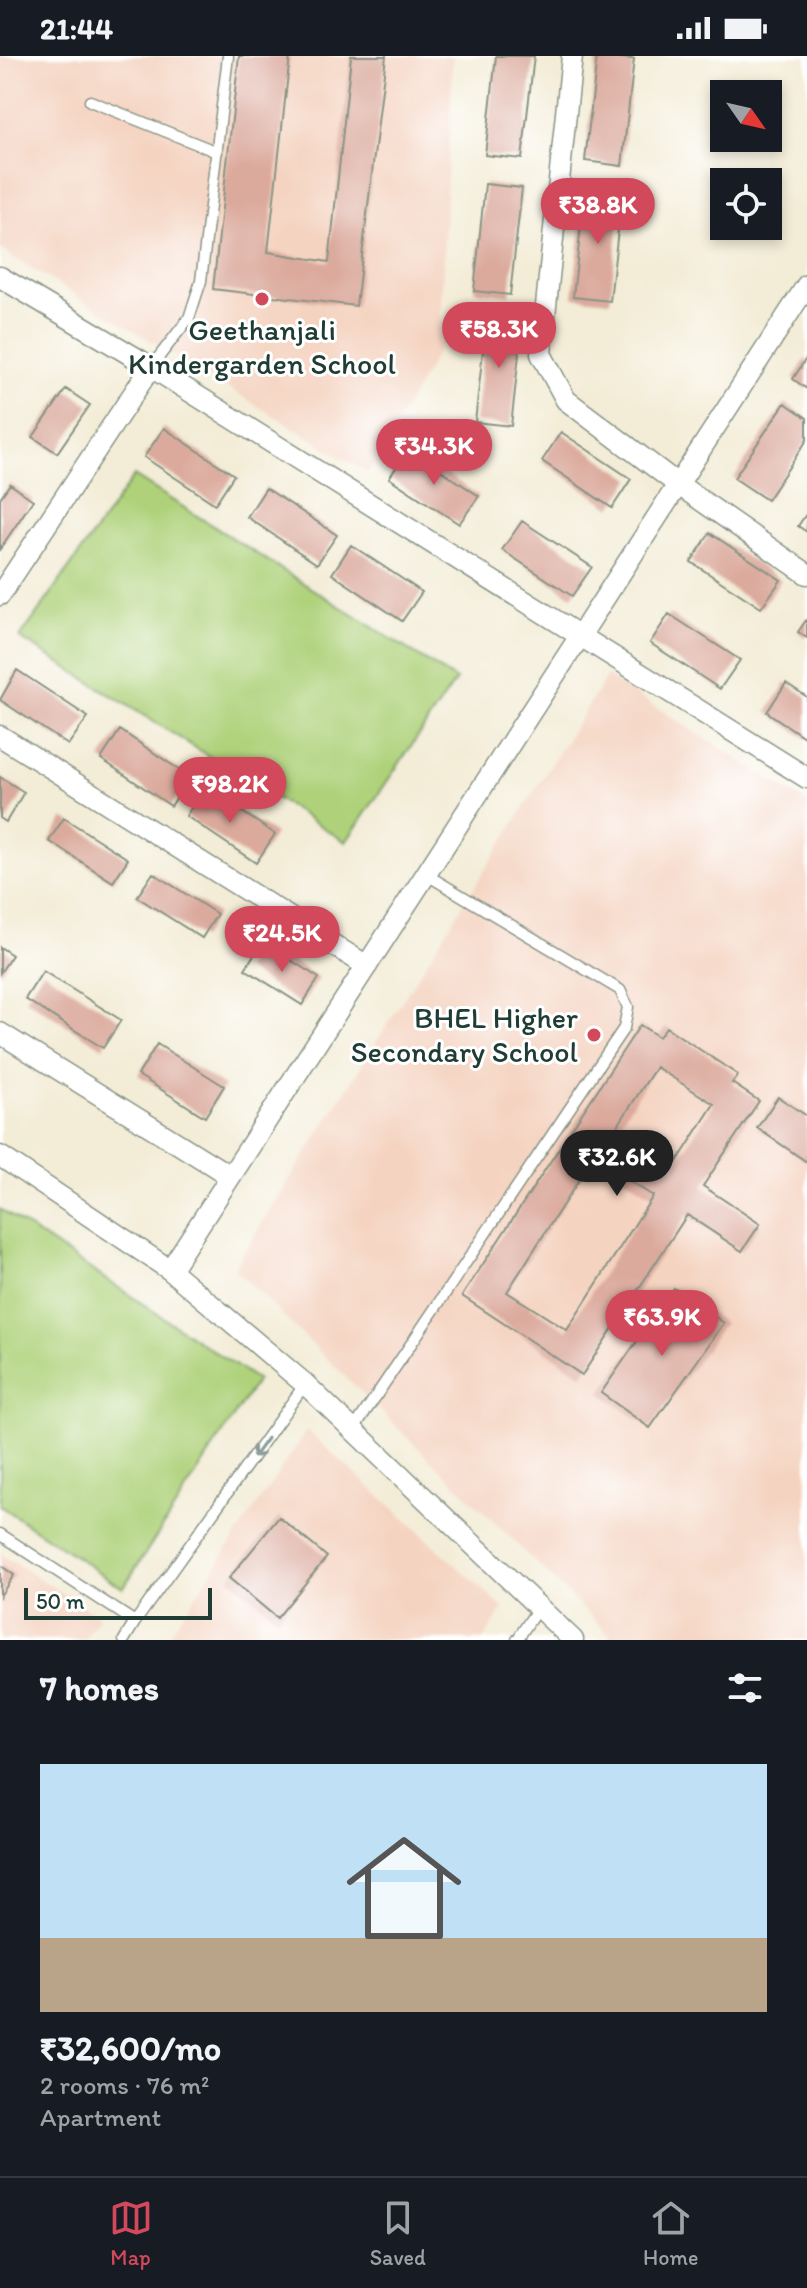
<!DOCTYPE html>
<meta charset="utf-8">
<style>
:root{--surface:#171b24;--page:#242831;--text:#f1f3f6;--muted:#9ea1a6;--line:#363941;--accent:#d1495b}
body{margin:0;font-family:Itim,sans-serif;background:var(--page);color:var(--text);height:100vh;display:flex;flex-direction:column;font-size:30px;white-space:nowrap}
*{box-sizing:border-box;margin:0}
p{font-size:26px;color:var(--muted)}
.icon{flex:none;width:44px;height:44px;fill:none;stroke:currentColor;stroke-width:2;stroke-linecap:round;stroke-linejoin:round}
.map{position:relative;height:1584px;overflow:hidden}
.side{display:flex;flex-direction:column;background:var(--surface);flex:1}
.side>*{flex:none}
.needle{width:52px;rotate:124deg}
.buttons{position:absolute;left:710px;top:24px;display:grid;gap:16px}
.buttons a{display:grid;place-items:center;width:72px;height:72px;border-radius:0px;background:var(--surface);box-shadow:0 4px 12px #0003;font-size:40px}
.scale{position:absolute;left:24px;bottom:20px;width:188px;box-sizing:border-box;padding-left:8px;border:4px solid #1f3d34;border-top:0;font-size:22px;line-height:28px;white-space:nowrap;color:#1f3d34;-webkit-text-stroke:6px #fff;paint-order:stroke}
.price{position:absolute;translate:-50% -68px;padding:0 18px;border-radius:28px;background:var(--accent);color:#fff;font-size:26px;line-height:52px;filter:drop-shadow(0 2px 4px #0008)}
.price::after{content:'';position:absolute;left:50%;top:48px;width:24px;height:18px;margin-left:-12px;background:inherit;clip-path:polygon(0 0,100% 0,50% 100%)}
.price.selected{background:#222;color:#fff}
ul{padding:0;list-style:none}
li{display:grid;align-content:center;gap:16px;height:424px;padding:0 40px}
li+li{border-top:2px solid var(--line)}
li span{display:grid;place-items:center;height:248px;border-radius:0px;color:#555}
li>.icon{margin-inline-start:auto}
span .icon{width:144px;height:144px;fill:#fffc;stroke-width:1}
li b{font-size:34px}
h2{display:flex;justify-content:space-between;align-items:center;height:96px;padding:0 40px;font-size:34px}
.status{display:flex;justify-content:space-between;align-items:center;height:56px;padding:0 40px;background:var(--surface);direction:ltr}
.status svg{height:22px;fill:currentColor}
.tabs{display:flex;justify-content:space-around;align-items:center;height:112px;border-top:2px solid var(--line);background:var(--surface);font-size:22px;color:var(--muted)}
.tabs a{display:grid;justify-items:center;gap:4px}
.tabs .selected{color:var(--accent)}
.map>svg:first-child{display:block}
</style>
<div class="status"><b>21:44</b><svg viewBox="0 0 49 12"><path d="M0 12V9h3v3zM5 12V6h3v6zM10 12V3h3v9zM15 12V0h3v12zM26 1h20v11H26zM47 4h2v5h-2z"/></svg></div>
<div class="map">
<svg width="807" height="1584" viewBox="0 0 807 1584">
<rect width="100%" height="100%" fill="#fff"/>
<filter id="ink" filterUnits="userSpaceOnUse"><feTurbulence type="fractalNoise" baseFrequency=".0125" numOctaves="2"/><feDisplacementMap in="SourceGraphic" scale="16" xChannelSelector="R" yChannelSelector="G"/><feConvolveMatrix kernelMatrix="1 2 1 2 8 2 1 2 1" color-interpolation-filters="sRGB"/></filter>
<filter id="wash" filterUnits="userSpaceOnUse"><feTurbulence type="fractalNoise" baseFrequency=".006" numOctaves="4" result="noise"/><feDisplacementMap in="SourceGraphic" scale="32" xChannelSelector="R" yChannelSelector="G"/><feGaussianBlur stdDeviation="1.8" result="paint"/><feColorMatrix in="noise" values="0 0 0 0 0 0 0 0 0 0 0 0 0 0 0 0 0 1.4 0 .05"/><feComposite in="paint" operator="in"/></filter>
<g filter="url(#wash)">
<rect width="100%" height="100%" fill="#f3ecd6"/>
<path fill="#f4d3c0" d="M0,0H453L439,293L368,417L0,193Z
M607,620L807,747V1584H615L234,1212Z
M307,1374L503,1552L483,1584H166Z
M0,1498L99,1560L84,1584H0Z"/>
<path fill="#aed179" stroke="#668756" stroke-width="2" d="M134,420L456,624L346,786L20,582Z
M0,1153L257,1324L123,1532L0,1450Z"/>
<g id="blocks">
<path fill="#dbaa9d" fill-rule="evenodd" d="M239,0H290L268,196L329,206L351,0H386L356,250L213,233Z
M496,0H534L522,103L485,99Z
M597,0L634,3L622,110L585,105Z
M485,128L522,132L510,239L474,235Z
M585,134L622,138L610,245L573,241Z
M487,259L523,263L511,370L475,366Z
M807,301V333L793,323Z
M66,333L90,349L57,397L33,381Z
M785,347L807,362V384L767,444L734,422Z
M164,372L234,419L215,448L144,401Z
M561,376L631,423L612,452L542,405Z
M409,393L479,440L459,468L389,422Z
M10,428L33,444L0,493V442Z
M266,432L337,479L317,508L247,461Z
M807,457V476L798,470Z
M522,465L592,511L572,540L502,494Z
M710,477L781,524L761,552L691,506Z
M351,489L422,536L402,565L332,518Z
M669,558L740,604L720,633L650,587Z
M807,563V582L798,576Z
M17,614L88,661L68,689L0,644Z
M786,627L807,641V683L767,656Z
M120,674L190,721L171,750L101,703Z
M0,721L24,736L6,766L0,762Z
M205,731L275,778L256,807L186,760Z
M64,762L128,803L113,826L49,785Z
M153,817L217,858L202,882L137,841Z
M262,886L319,922L302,949L245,913Z
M0,891L12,899L0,917Z
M43,915L121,964L103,992L25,943Z
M640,969L659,981L666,971L738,1019L732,1027L759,1045L703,1130L760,1168L742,1195L687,1159L582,1319L462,1240ZM656,1011L714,1048L673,1112L615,1074ZM593,1102L653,1140L567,1274L507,1236Z
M157,988L224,1030L205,1061L138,1019Z
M778,1041L807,1060V1106L757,1072Z
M674,1232L724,1267L650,1372L601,1337Z
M279,1461L327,1501L277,1562L229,1522Z
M0,1509L14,1519L0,1540Z"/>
</g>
</g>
<g filter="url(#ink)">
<use href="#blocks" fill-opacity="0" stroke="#899485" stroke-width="2"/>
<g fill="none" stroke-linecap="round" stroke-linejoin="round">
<defs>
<path id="service" d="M90,45L217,96
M151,311L189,262L201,225L228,0
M353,1374L624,972L628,951L620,934L427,819
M0,1478L135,1566L124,1584
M135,1566L305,1328
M517,1584L538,1552"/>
<path id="minor" d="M572,0L541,298L566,344L676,427L807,518
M0,221L151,311L807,722
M0,539L151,311
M0,680L367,910
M0,977L230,1120
M0,1100L170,1214L305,1328L573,1584
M170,1214L807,229"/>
</defs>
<use href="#service" stroke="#899485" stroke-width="13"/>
<use href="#minor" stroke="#899485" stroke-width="23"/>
<use href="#service" stroke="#fff" stroke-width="10"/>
<use href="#minor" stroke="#fff" stroke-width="20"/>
</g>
<defs><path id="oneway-shaft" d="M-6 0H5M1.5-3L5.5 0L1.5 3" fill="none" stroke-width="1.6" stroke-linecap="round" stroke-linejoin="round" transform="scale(2)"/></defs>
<use stroke="#8f9e9a" href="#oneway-shaft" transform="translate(260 1392) rotate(126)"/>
</g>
<g fill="#d1495b" stroke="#fff" stroke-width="3">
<circle cx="262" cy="243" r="8"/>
<circle cx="594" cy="979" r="8"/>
</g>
<g text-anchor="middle" stroke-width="6" stroke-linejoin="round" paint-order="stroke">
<g font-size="30" fill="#1f3d34" stroke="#fff">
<text x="262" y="284">Geethanjali<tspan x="262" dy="34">Kindergarden School</tspan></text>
<text x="578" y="972" text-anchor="end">BHEL Higher<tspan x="578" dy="34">Secondary School</tspan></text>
</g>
</g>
</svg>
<div class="buttons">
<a><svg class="needle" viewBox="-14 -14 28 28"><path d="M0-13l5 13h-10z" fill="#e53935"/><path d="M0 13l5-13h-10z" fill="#9ea1a6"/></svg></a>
<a><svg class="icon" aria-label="locate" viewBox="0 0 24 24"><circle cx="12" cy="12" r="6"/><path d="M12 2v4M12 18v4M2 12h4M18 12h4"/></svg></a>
</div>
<div class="scale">50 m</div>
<b class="price" style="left:598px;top:190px">₹38.8K</b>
<b class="price" style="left:499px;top:314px">₹58.3K</b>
<b class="price" style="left:434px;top:431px">₹34.3K</b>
<b class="price" style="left:230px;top:769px">₹98.2K</b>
<b class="price" style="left:282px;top:918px">₹24.5K</b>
<b class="price selected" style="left:617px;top:1142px">₹32.6K</b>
<b class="price" style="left:662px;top:1302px">₹63.9K</b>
</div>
<section class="side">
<h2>7 homes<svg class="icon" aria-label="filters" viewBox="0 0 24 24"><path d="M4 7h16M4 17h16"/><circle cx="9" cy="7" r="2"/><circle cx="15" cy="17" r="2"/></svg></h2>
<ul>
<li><span style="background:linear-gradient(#bfe0f5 70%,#b9a48a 0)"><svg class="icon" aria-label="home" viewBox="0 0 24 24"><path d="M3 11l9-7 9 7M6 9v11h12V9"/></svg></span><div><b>₹32,600/mo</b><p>2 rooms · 76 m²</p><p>Apartment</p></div></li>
</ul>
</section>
<nav class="tabs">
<a class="selected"><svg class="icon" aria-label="map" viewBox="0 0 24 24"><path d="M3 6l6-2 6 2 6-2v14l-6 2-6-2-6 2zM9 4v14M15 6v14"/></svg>Map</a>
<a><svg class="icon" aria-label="saved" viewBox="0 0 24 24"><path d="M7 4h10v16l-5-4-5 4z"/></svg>Saved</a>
<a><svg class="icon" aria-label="home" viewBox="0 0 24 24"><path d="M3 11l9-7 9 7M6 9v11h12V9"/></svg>Home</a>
</nav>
